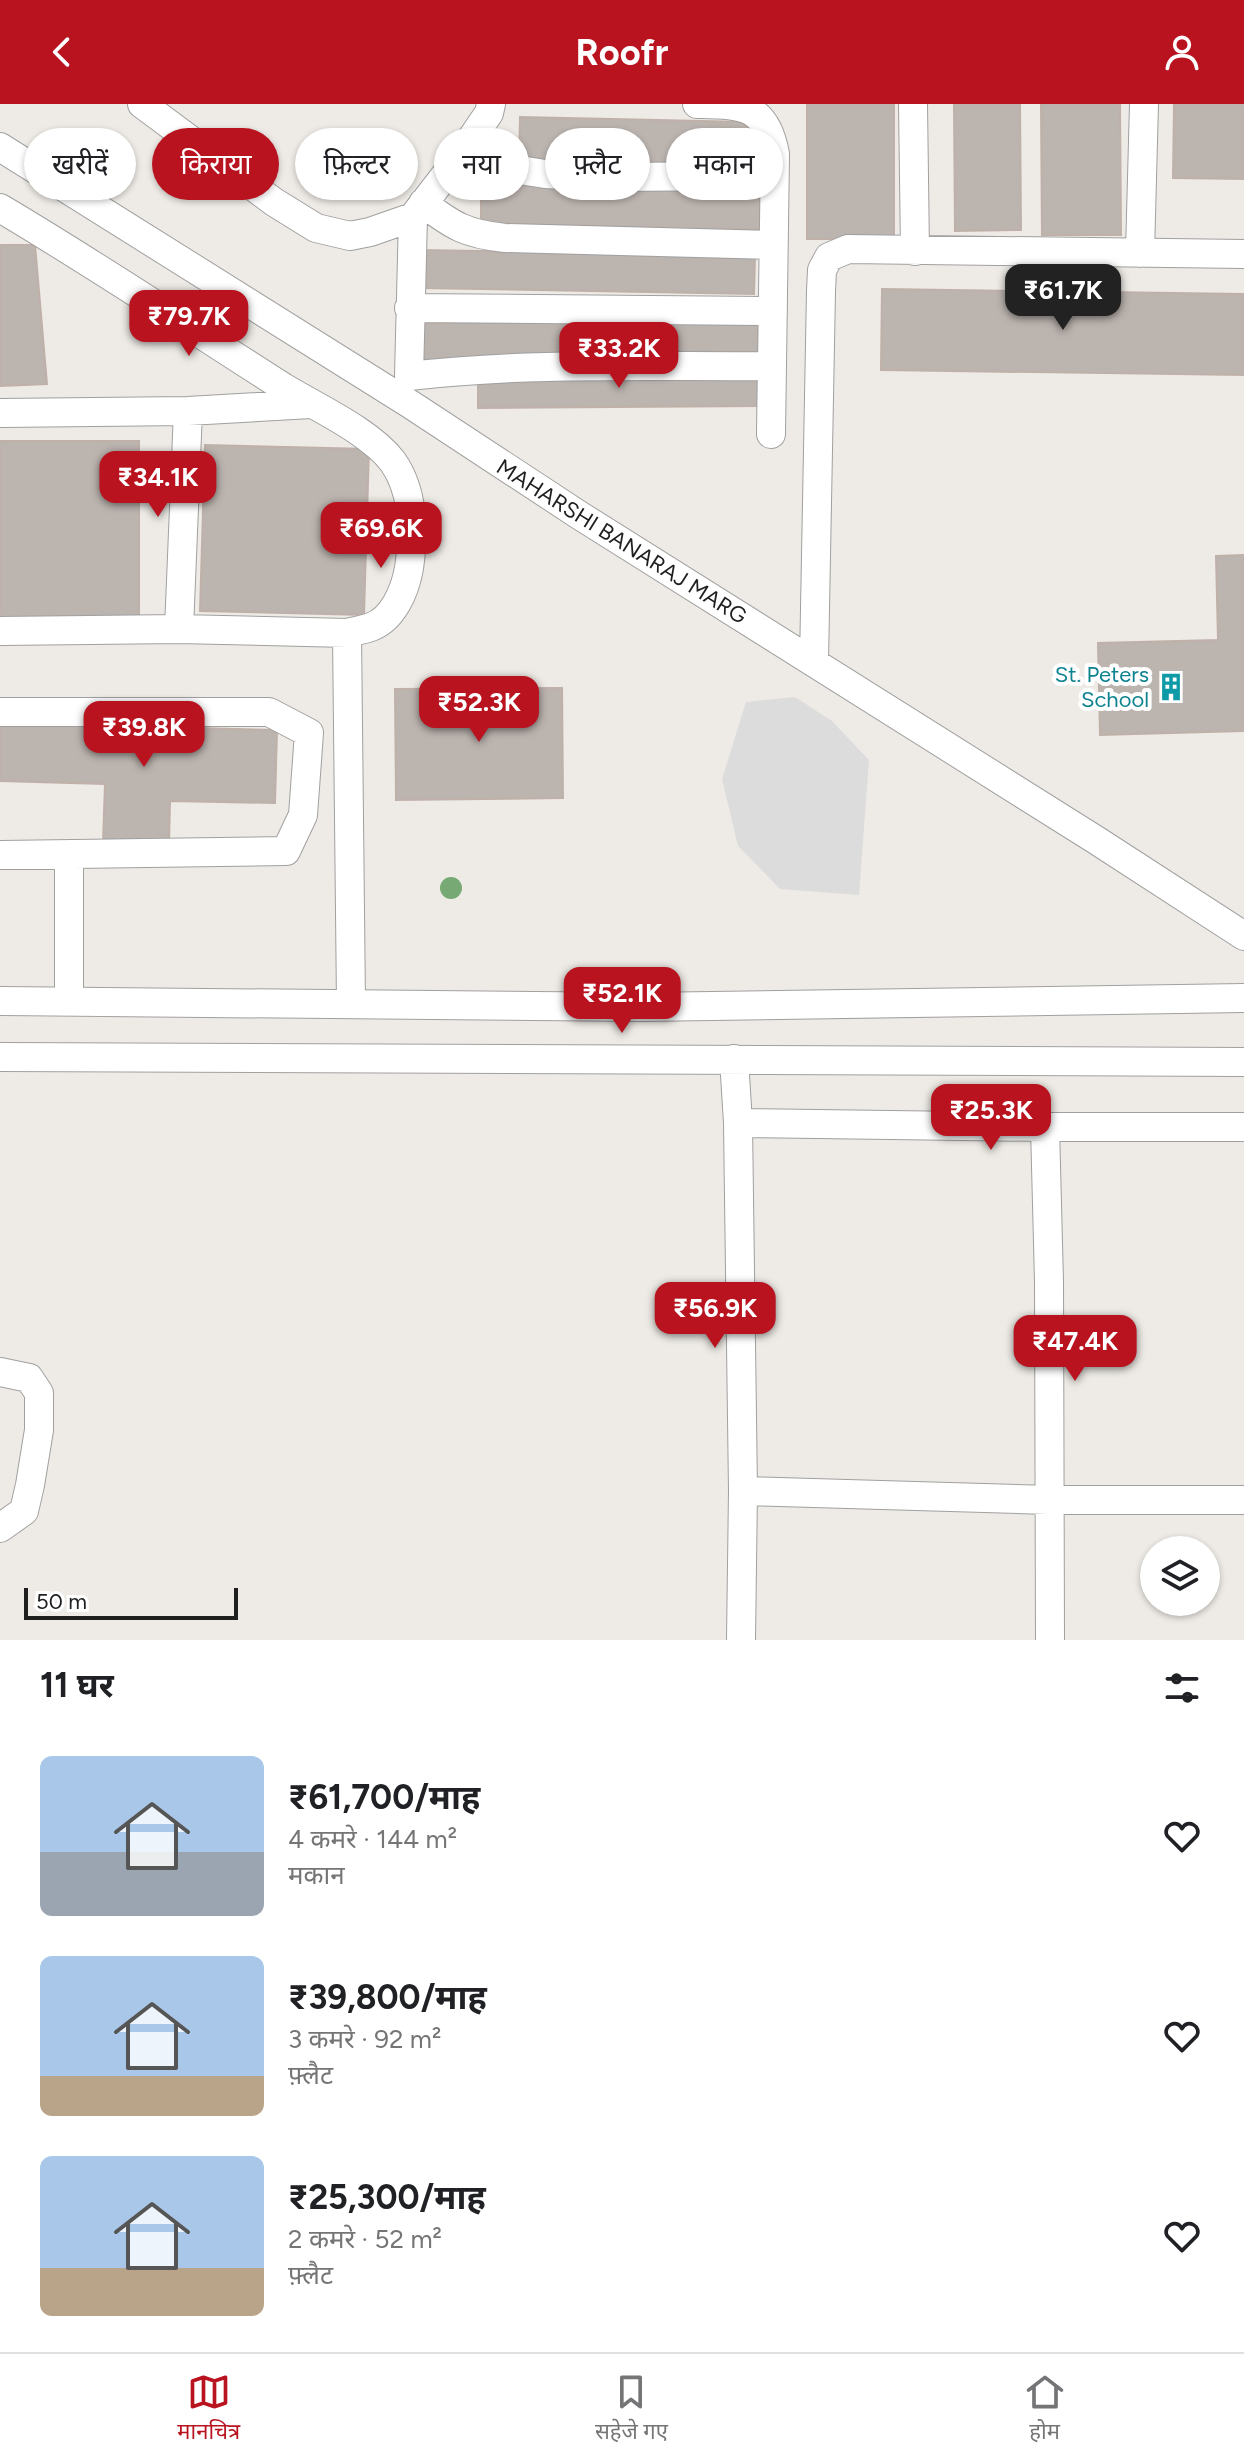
<!DOCTYPE html>
<html lang="hi">
<meta charset="utf-8">
<style>
:root{--surface:#fff;--page:#f6f6f6;--text:#202124;--muted:#757577;--line:#e0e0e0;--accent:#ba1320}
body{margin:0;font-family:Figtree,"Noto Sans Devanagari",sans-serif;background:var(--page);color:var(--text);height:100vh;display:flex;flex-direction:column;font-size:30px;white-space:nowrap}
*{box-sizing:border-box;margin:0}
p{font-size:26px;color:var(--muted)}
.icon{flex:none;width:44px;height:44px;fill:none;stroke:currentColor;stroke-width:2;stroke-linecap:round;stroke-linejoin:round}
.map{position:relative;height:1536px;overflow:hidden}
.side{display:flex;flex-direction:column;background:var(--surface);flex:1}
.side>*{flex:none}
.hud{position:absolute;left:24px;top:24px;width:800px;height:72px;display:flex;gap:16px}
.fabs{position:absolute;left:1140px;top:1432px;display:grid;gap:16px}
.fabs a{display:grid;place-items:center;width:80px;height:80px;border-radius:50%;background:var(--surface);box-shadow:0 2px 6px #0004;font-size:40px}
.scale{position:absolute;left:24px;bottom:20px;width:214px;box-sizing:border-box;padding-left:8px;border:4px solid #1f1f1f;border-top:0;font-size:22px;line-height:28px;white-space:nowrap;color:#1f1f1f;-webkit-text-stroke:6px #fff;paint-order:stroke}
.price{position:absolute;translate:-50% -68px;padding:0 18px;border-radius:16px;background:var(--accent);color:#fff;font-size:26px;line-height:52px;filter:drop-shadow(0 2px 4px #0008)}
.price::after{content:'';position:absolute;left:50%;top:48px;width:24px;height:18px;margin-left:-12px;background:inherit;clip-path:polygon(0 0,100% 0,50% 100%)}
.price.current{background:#222;color:#fff}
ul{padding:0;list-style:none}
li{display:flex;align-items:center;gap:24px;height:200px;padding:0 40px}
li span{display:grid;place-items:center;flex:none;width:224px;height:160px;border-radius:12px;color:#555}
li>.icon{margin-inline-start:auto}
span .icon{width:96px;height:96px;fill:#fffc;stroke-width:1}
li b{font-size:34px}
h2{display:flex;justify-content:space-between;align-items:center;height:96px;padding:0 40px;font-size:34px}
.chip{padding:0 28px;border-radius:36px;background:var(--surface);box-shadow:0 2px 6px #0004;font-size:28px;line-height:72px}
.chip.current{background:var(--accent);color:#fff}
header{display:flex;justify-content:space-between;align-items:center;height:104px;padding:0 40px;background:var(--accent);color:#fff;font-size:36px;font-weight:700}
.menu{display:flex;justify-content:space-around;align-items:center;height:112px;border-top:2px solid var(--line);background:var(--surface);font-size:22px;color:var(--muted)}
.menu a{display:grid;justify-items:center;gap:4px}
.menu .current{color:var(--accent)}
.map>svg:first-child{display:block}
</style>
<header><svg class="icon" aria-label="back" viewBox="0 0 24 24"><path d="M15 5l-7 7 7 7"/></svg>Roofr<svg class="icon" aria-label="person" viewBox="0 0 24 24"><circle cx="12" cy="8" r="4"/><path d="M4 21q1-7 8-7t8 7"/></svg></header>
<div class="map">
<svg width="1244" height="1536" viewBox="0 0 1244 1536">
<rect width="100%" height="100%" fill="#eeebe6"/>
<path fill="#dddcdc" d="M795,593L832,617L869,656L859,791L780,785L738,742L722,675L746,598Z"/>
<path fill="#bcb4af" stroke="#bfb1a9" stroke-width="2" d="M807,0H894V135H807Z
M954,0H1020L1021,126L955,127Z
M1041,0H1120L1121,131H1042Z
M1174,0H1244V75L1173,74Z
M520,13L747,18L746,60L519,55Z
M481,80L761,83L759,126L481,119Z
M0,141H35L47,280L0,282Z
M421,146L755,152L754,190L420,184Z
M882,185L1244,190V271L881,266Z
M762,216V257L423,259V219Z
M760,267V302L478,304V269Z
M0,337H139V517H0Z
M205,341L369,345L364,511L200,507Z
M1244,451V627L1100,631L1098,539L1218,536L1216,452Z
M562,584L563,694L396,696L395,585Z
M0,619L277,626L275,699L170,697L169,741L103,739L105,680L0,677Z"/>
<g fill="none" stroke-linecap="round" stroke-linejoin="round">
<defs>
<path id="minor" d="M142,0L274,98L316,124L350,132L370,128L413,113
M491,0L489,9L457,56L413,113L409,272C529,258 651,263 772,262
M697,0C742,1 766,0 775,50L771,330
M913,0L915,147
M0,43L410,300L579,411L1096,736L1244,832
M457,56L545,70L603,73L774,72
M423,99C453,122 466,130 505,134L773,141
M0,104C96,161 189,223 283,283C316,303 371,328 393,358C414,388 414,430 409,464C405,487 393,515 371,523C363,526 354,527 347,529L179,525L0,527
M1140,149L1144,0
M409,204L773,207
M0,309L188,307L311,300
M179,525L188,307
M347,529L351,900
M814,558L821,187L822,166L829,153L848,145L1244,150
M0,608H269L309,629L303,711L286,747L0,751
M69,751V896
M0,897L642,903L1244,894
M0,953L1244,958
M734,955L738,1019L743,1387L741,1536
M738,1019L1045,1023H1244
M1045,1023L1049,1177L1050,1536
M0,1268L29,1274L39,1289V1326L30,1381L24,1407L0,1424
M743,1387L1049,1396H1244"/>
</defs>
<use href="#minor" stroke="#a0a0a0" stroke-width="30"/>
<use href="#minor" stroke="#fff" stroke-width="28"/>
</g>
<circle fill="#77a974" cx="451" cy="784" r="11"/>
<defs>
<symbol id="building-bare" viewBox="-9 -9 18 18"><path d="M-4-6H4V6H1V3H-1V6H-4ZM-2.5-4.3h1.7v1.8h-1.7ZM.8-4.3h1.7v1.8H.8ZM-2.5-1h1.7V.8h-1.7ZM.8-1h1.7V.8H.8Z" fill="#0f9aa8" stroke="#fff" stroke-width="2.5" paint-order="stroke"/></symbol>
</defs>
<g fill-rule="evenodd">
<use href="#building-bare" x="1151" y="563" width="40" height="40"/>
</g>
<g text-anchor="middle" stroke-width="8" stroke-linejoin="round" paint-order="stroke">
<g font-size="22" fill="#1f1f1f" stroke="#fff">
<text transform="translate(622 437) rotate(32)" y="8">MAHARSHI BANARAJ MARG</text>
</g>
<g font-size="22" fill="#0d838f" stroke="#fff" text-anchor="end">
<text x="1149" y="578">St. Peters<tspan x="1149" dy="25">School</tspan></text>
</g>
</g>
</svg>
<div class="fabs">
<a><svg class="icon" aria-label="layers" viewBox="0 0 24 24"><path d="M12 4l9 5-9 5-9-5zM3 14l9 5 9-5"/></svg></a>
</div>
<div class="scale">50 m</div>
<b class="price current" style="left:1063px;top:228px">₹61.7K</b>
<b class="price" style="left:189px;top:254px">₹79.7K</b>
<b class="price" style="left:619px;top:286px">₹33.2K</b>
<b class="price" style="left:158px;top:415px">₹34.1K</b>
<b class="price" style="left:381px;top:466px">₹69.6K</b>
<b class="price" style="left:479px;top:640px">₹52.3K</b>
<b class="price" style="left:144px;top:665px">₹39.8K</b>
<b class="price" style="left:622px;top:931px">₹52.1K</b>
<b class="price" style="left:991px;top:1048px">₹25.3K</b>
<b class="price" style="left:715px;top:1246px">₹56.9K</b>
<b class="price" style="left:1075px;top:1279px">₹47.4K</b>
<div class="hud">
<a class="chip">खरीदें</a>
<a class="chip current">किराया</a>
<a class="chip">फ़िल्टर</a>
<a class="chip">नया</a>
<a class="chip">फ़्लैट</a>
<a class="chip">मकान</a>
</div>
</div>
<section class="side">
<h2>11 घर<svg class="icon" aria-label="filters" viewBox="0 0 24 24"><path d="M4 7h16M4 17h16"/><circle cx="9" cy="7" r="2"/><circle cx="15" cy="17" r="2"/></svg></h2>
<ul>
<li><span style="background:linear-gradient(#a9c7e8 60%,#9aa5b1 0)"><svg class="icon" aria-label="home" viewBox="0 0 24 24"><path d="M3 11l9-7 9 7M6 9v11h12V9"/></svg></span><div><b>₹61,700/माह</b><p>4 कमरे · 144 m²</p><p>मकान</p></div><svg class="icon" aria-label="heart" viewBox="0 0 24 24"><path d="M12 20l-8-8c-3-5 5-10 8-4 3-6 11-1 8 4z"/></svg></li>
<li><span style="background:linear-gradient(#a9c7e8 75%,#b9a48a 0)"><svg class="icon" aria-label="home" viewBox="0 0 24 24"><path d="M3 11l9-7 9 7M6 9v11h12V9"/></svg></span><div><b>₹39,800/माह</b><p>3 कमरे · 92 m²</p><p>फ़्लैट</p></div><svg class="icon" aria-label="heart" viewBox="0 0 24 24"><path d="M12 20l-8-8c-3-5 5-10 8-4 3-6 11-1 8 4z"/></svg></li>
<li><span style="background:linear-gradient(#a9c7e8 70%,#b9a48a 0)"><svg class="icon" aria-label="home" viewBox="0 0 24 24"><path d="M3 11l9-7 9 7M6 9v11h12V9"/></svg></span><div><b>₹25,300/माह</b><p>2 कमरे · 52 m²</p><p>फ़्लैट</p></div><svg class="icon" aria-label="heart" viewBox="0 0 24 24"><path d="M12 20l-8-8c-3-5 5-10 8-4 3-6 11-1 8 4z"/></svg></li>
</ul>
</section>
<nav class="menu">
<a class="current"><svg class="icon" aria-label="map" viewBox="0 0 24 24"><path d="M3 6l6-2 6 2 6-2v14l-6 2-6-2-6 2zM9 4v14M15 6v14"/></svg>मानचित्र</a>
<a><svg class="icon" aria-label="saved" viewBox="0 0 24 24"><path d="M7 4h10v16l-5-4-5 4z"/></svg>सहेजे गए</a>
<a><svg class="icon" aria-label="home" viewBox="0 0 24 24"><path d="M3 11l9-7 9 7M6 9v11h12V9"/></svg>होम</a>
</nav>
